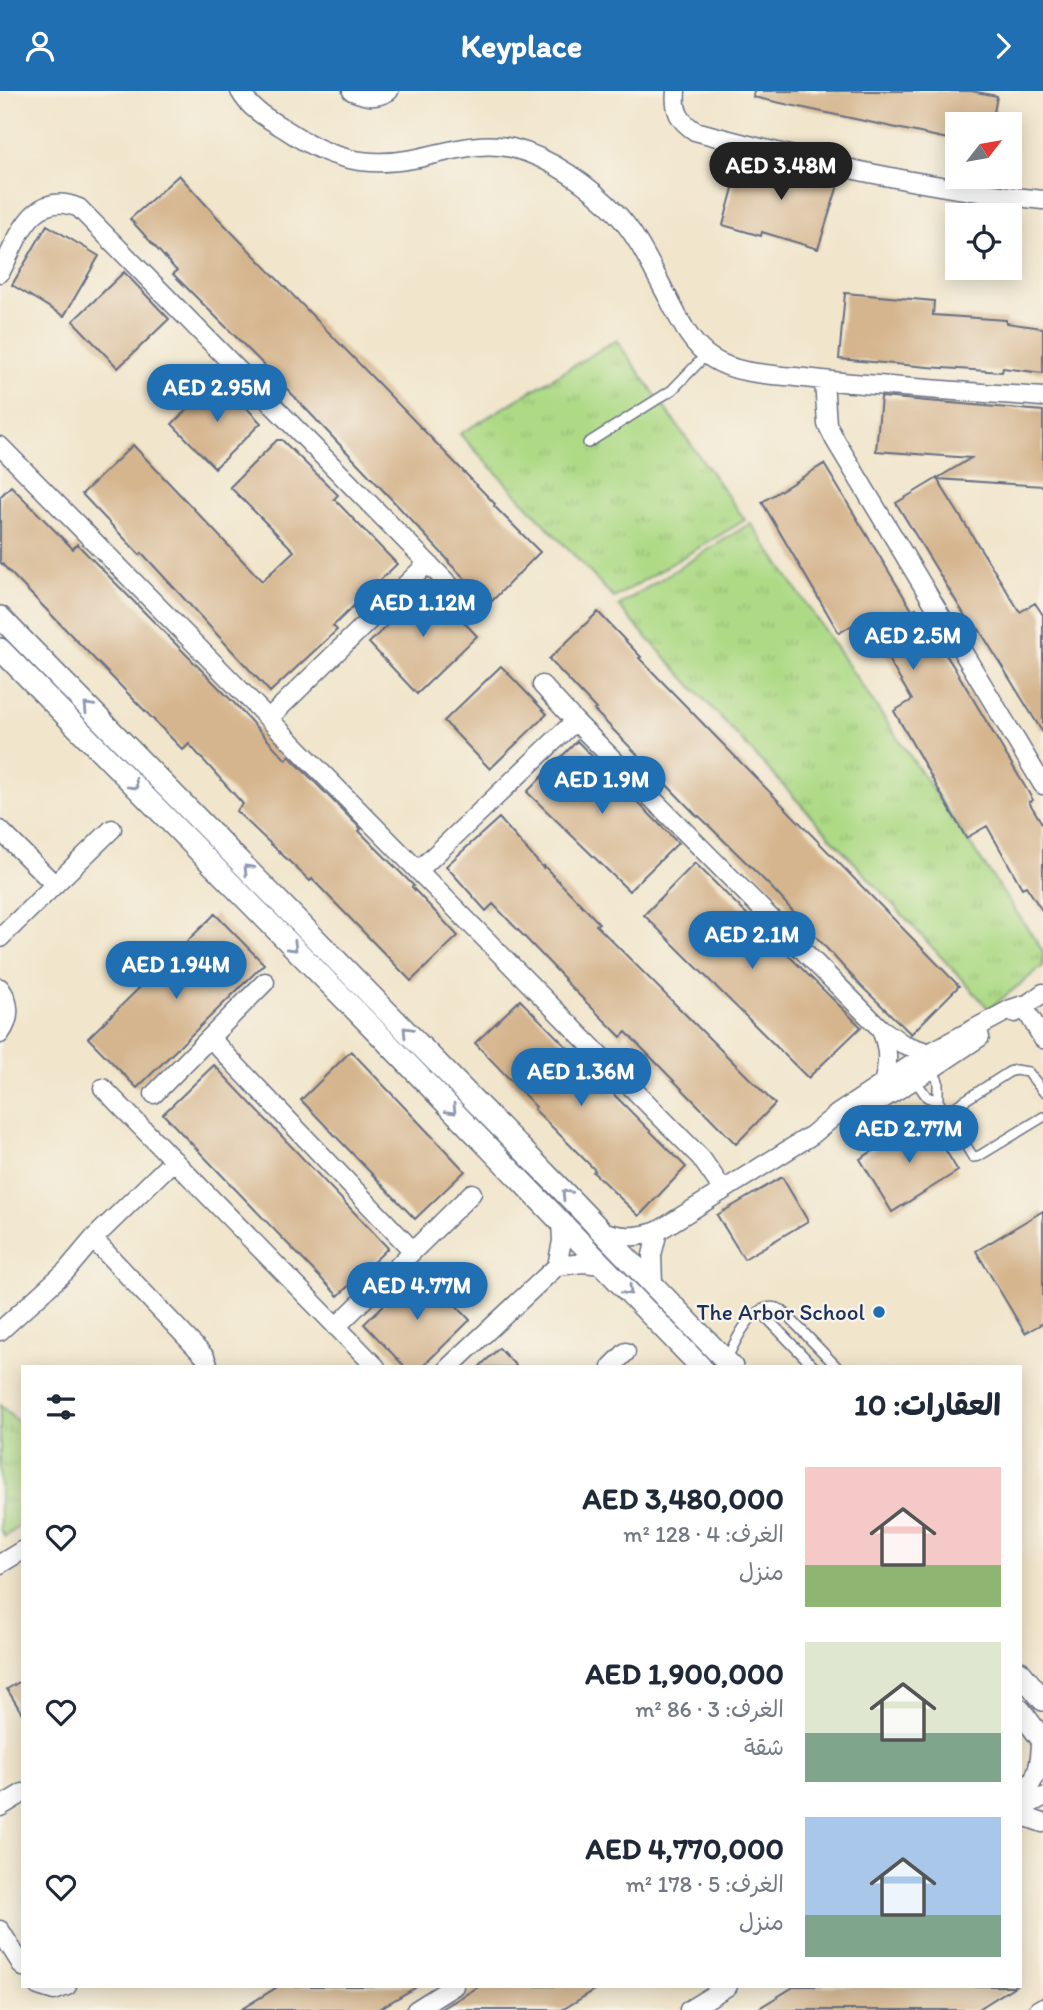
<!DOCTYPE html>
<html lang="ar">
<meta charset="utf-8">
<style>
:root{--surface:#fff;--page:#f2f2f3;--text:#1f2937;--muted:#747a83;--accent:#1f6fb2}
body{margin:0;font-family:Itim,"Playpen Sans Arabic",sans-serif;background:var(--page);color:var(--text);direction:rtl;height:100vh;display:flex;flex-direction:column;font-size:26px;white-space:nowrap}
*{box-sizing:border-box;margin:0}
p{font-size:23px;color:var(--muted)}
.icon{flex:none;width:38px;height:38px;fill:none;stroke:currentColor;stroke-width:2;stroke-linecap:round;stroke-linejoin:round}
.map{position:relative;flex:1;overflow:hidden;direction:ltr}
.details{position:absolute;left:21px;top:1274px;width:1001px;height:623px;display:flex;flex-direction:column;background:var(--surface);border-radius:0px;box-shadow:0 4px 18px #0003;direction:rtl}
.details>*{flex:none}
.needle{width:46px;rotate:59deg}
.tools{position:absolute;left:945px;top:21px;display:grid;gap:14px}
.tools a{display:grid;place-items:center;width:77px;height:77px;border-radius:0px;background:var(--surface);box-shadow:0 4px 18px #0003;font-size:35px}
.price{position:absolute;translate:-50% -60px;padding:0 16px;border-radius:24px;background:var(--accent);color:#fff;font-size:23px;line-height:46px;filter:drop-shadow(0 2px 4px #0008)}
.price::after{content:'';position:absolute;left:50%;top:42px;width:21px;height:16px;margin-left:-10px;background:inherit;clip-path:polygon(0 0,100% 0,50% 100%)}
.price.current{background:#222;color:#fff}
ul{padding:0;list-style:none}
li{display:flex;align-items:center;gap:21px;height:175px;padding:0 21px}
li span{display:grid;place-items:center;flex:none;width:196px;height:140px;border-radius:0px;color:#555}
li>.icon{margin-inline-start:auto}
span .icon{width:84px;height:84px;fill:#fffc;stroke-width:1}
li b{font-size:30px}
h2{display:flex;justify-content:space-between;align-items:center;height:84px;padding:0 21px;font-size:30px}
header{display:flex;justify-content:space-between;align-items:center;height:91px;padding:0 21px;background:var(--accent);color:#fff;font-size:32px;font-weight:700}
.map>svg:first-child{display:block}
</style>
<header><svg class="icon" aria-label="forward" viewBox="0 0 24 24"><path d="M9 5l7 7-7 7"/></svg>Keyplace<svg class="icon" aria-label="person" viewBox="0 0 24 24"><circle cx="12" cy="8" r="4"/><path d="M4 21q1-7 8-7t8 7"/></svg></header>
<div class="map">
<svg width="1043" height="1919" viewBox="0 0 1043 1919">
<defs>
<pattern id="grass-tufts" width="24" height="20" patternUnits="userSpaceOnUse" patternTransform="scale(1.75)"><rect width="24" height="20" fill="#aeda86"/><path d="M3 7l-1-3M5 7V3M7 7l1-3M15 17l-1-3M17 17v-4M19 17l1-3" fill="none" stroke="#95bb76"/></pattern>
</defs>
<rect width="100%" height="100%" fill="#f7f3e8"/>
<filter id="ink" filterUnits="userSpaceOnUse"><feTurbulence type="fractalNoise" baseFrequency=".0143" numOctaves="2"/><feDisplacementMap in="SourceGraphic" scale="14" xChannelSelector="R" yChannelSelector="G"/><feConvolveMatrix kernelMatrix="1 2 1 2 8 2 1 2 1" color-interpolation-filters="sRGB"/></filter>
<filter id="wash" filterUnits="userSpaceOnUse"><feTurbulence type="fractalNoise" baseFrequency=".00686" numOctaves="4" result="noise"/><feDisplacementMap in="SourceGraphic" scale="28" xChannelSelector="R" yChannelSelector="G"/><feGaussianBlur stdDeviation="1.57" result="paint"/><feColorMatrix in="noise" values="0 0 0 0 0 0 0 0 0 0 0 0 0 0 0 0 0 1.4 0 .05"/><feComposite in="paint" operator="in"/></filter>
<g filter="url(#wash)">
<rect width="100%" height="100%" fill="#f1e5cb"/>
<path fill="url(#grass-tufts)" stroke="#648472" stroke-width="2" d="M616,249L745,429L614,507L460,343Z
M751,432L1043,860V875L989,918L618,515Z
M0,1314L23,1336V1432L5,1446L0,1438Z"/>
<g id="blocks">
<path fill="#d5b58e" d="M754,0H971L997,5L992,33H957V50L753,6Z
M742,64L840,88L818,158L762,141L761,145L723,134Z
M179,84L218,127L495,413L494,415L540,461L490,512L448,471L449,470L397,414L269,279L173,183L177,180L130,128Z
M47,134L99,165L64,225L12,194Z
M124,181L169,228L118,277L73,230Z
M845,202L934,210L933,224L1006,229V232L1043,237V282L1003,277L1002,281L928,276L839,268Z
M219,288L261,332L215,377L172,333Z
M881,306L1043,320V395L937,388L1020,521L1035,512L1043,524V642L979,538L975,541L896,412L971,367L876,360Z
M277,349H282L338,404L334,408L397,473L333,535L337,539L270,601L142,462L140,464L82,403L133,354L262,490L294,460L230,396Z
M824,373L912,519L916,517L957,581L1033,709L1029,711L1043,734V821L1026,795L1022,797L987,735L966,747L894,620L912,609L864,527L839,542L762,411Z
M11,395L73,458L77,453L235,613L286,669L289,665L361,738L359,740L414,795L412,796L458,845L411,890L312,788L310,790L236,720L243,713L189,653L183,659L0,471V406Z
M429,494L477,545L417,603L369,552Z
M598,521L641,566L639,567L959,895L911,943L860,894L771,796L699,725L698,726L594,619L596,618L549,568Z
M501,575L547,623L490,678L444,630Z
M577,650L678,752L629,800L527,701Z
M499,727L543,777L544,775L599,832L596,834L775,1013L736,1053L626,941L621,946L564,889L565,888L493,813L486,820L446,775Z
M695,772L861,936L808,987L644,824Z
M215,823L264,873L137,997L88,947Z
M520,909L686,1076L639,1125L593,1081L595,1079L534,1018L536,1016L475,952Z
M351,960L465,1080L415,1128L301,1009Z
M214,974L388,1157L338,1205L163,1023Z
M926,1027L958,1080L892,1121L860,1068Z
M782,1086L808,1130L744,1168L717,1124Z
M1043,1120V1232L1025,1242L976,1160Z
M421,1178L470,1229L422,1276H405L364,1233Z
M499,1257L517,1276H479L494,1262Z
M23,1589V1624L7,1598Z
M279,1895H418L377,1919H240Z
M480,1895H601L562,1919H440Z
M795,1895H1015L977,1919H756Z"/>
</g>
</g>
<g filter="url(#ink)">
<use href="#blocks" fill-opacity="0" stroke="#666f84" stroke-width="2"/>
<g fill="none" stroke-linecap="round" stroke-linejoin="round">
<defs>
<path id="service" d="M588,352L672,299L706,264
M932,978L938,990V1010
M915,989L927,1006L938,1010L973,1066L979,1065L1043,1026
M945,1022L1009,981L1015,979L1028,981L1043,1000
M760,1220L814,1276
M726,1269C736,1250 754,1205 782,1219L837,1276"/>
<path id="minor" d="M240,0C250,19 270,29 288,40C328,67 364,77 413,68C446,62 477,49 512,57C550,66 591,95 618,124C638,146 651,175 665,201C678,225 689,253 713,268C737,283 768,283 795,286C877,296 961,300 1043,306
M352,0C367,6 375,8 389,0
M676,0C674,19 679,30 695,40C810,71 925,97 1043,109
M0,182C18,149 31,97 79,117L471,516
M824,290L827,333L835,349L1043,694
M0,355L701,1067L717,1090L721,1101
M542,594L575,630L880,937L903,953L929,962
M269,627L428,472
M0,739L55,794
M419,779L575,630
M0,847L112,738
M0,897C11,912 11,928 0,943
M1023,914L1043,948
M1015,922L1043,902
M880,937C889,956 889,972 883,992
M210,947L413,1160
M103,997L376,1276
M154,1003L265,891
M850,1028L932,978L980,946
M602,1140C622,1147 638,1147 658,1140L812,1044L837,1023L929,962L1011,918L1023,914
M93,1148L205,1266L209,1276
M557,1175L583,1172L603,1174
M653,1194L652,1164L658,1140
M336,1236L472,1102
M0,1240L66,1180L93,1148L174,1069
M449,1276L557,1175L562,1150L561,1131
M611,1276L626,1261
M0,1473L23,1459
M1020,1706C1038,1690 1041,1670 1041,1647
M0,1716L23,1702
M1020,1718L1043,1706
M1020,1724L1043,1732
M0,1839L23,1876
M38,1895L54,1900L67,1895
M416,1919L454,1895
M689,1919L728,1895
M1038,1919L1043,1916"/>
<path id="tertiary" d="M0,526L558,1095L732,1276
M0,558L376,940L701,1276
M1020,1581L1043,1609
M1020,1619L1043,1650"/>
</defs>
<use href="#service" stroke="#666f84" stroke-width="12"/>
<use href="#minor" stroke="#666f84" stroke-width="21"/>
<use href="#tertiary" stroke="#666f84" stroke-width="24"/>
<use href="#service" stroke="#fff" stroke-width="9"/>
<use href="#minor" stroke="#fff" stroke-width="18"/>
<use href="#tertiary" stroke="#fff" stroke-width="21"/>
</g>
<defs><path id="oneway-chevron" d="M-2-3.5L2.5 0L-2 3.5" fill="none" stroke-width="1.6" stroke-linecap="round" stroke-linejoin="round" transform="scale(1.75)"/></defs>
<g stroke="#8d97ae">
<use href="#oneway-chevron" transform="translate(88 616) rotate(-134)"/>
<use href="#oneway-chevron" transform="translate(134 694) rotate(45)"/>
<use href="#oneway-chevron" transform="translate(248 778) rotate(-134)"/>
<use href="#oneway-chevron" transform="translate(293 856) rotate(45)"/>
<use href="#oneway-chevron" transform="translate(407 940) rotate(-134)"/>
<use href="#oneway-chevron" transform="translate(452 1019) rotate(46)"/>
<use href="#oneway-chevron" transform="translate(566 1103) rotate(-134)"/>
<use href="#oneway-chevron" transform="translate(628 1200) rotate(46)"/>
</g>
</g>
<circle fill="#1f6fb2" stroke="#f7f3e8" stroke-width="2.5" cx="879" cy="1221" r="7"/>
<g text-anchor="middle" stroke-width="5" stroke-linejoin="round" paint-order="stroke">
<g font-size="23" fill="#1b2f5e" stroke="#f7f3e8" text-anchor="end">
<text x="865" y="1229">The Arbor School</text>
</g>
</g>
</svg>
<div class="tools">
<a><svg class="needle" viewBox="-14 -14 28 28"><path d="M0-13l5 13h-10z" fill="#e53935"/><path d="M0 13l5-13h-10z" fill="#747a83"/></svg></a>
<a><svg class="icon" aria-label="locate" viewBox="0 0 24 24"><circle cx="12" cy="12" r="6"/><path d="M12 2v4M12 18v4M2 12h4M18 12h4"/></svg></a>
</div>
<b class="price current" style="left:781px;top:111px">AED 3.48M</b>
<b class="price" style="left:217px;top:333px">AED 2.95M</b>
<b class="price" style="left:423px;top:548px">AED 1.12M</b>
<b class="price" style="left:913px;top:581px">AED 2.5M</b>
<b class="price" style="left:602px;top:725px">AED 1.9M</b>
<b class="price" style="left:752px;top:880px">AED 2.1M</b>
<b class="price" style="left:176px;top:910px">AED 1.94M</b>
<b class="price" style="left:581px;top:1017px">AED 1.36M</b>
<b class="price" style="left:909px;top:1074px">AED 2.77M</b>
<b class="price" style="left:417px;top:1231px">AED 4.77M</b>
<section class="details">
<h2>العقارات: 10<svg class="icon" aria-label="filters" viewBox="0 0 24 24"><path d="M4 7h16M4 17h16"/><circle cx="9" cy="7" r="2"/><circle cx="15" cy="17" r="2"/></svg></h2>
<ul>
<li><span style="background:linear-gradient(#f6c9c9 70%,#8fb573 0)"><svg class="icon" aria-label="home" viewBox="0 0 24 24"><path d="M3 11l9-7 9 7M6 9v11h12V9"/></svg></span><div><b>AED 3,480,000</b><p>الغرف: 4 · 128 m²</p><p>منزل</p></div><svg class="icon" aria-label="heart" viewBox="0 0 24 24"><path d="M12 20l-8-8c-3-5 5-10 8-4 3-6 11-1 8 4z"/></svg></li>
<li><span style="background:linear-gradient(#dfe7d0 65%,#7fa58c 0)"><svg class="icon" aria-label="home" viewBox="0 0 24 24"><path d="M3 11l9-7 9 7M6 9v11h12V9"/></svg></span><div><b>AED 1,900,000</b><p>الغرف: 3 · 86 m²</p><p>شقة</p></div><svg class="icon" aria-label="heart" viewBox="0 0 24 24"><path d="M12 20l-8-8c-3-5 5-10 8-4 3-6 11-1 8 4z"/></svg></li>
<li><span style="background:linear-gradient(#a9c7e8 70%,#7fa58c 0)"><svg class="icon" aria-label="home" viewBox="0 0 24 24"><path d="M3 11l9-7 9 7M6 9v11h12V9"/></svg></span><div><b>AED 4,770,000</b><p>الغرف: 5 · 178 m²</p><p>منزل</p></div><svg class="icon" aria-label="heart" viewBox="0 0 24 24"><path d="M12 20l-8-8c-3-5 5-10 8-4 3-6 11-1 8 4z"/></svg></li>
</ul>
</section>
</div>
